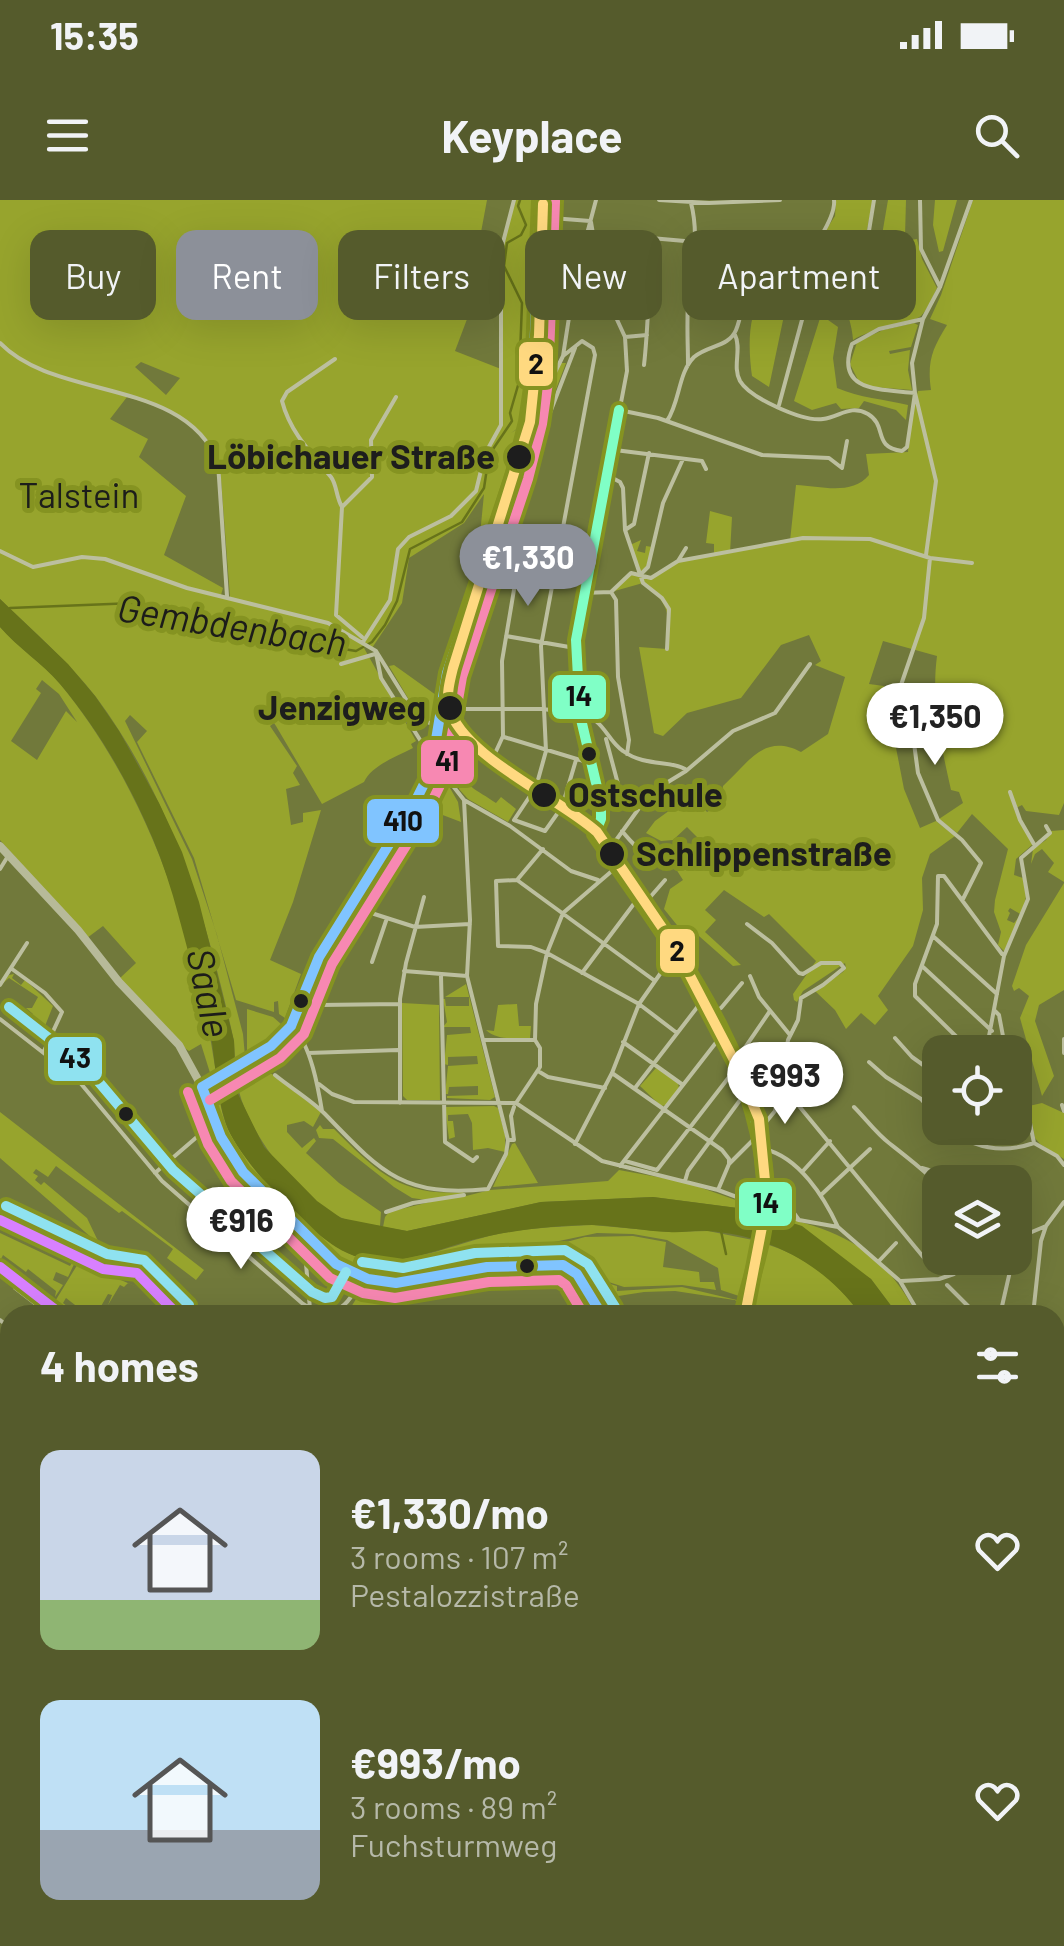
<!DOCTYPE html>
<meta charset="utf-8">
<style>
:root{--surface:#555b2c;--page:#5b6134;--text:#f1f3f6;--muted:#b6b9a9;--accent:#8c9099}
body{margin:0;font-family:Barlow,sans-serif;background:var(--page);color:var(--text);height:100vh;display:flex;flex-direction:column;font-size:38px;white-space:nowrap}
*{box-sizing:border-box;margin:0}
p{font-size:32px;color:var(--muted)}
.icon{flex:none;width:55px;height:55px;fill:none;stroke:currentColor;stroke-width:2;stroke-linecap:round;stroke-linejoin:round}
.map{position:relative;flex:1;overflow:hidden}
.panel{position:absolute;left:0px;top:1105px;width:1065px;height:642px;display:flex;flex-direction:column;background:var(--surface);border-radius:30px 30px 0 0;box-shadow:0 10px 40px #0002}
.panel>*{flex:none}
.hud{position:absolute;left:30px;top:30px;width:1005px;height:90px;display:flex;gap:20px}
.controls{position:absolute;left:922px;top:835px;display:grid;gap:20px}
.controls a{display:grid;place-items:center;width:110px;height:110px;border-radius:20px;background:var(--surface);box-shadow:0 10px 40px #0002;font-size:50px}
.price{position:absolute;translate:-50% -85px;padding:0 22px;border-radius:35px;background:#fff;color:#222;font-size:32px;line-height:65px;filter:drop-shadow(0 2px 5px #0008)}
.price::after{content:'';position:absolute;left:50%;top:60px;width:30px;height:22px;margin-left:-15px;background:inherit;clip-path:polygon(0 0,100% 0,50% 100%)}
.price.current{background:var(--accent);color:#fff}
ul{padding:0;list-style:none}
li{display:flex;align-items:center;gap:30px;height:250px;padding:0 40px}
li span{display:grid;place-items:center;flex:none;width:280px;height:200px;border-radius:20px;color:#555}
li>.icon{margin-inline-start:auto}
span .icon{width:120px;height:120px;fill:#fffc;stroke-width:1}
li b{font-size:42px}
h2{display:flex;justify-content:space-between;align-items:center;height:120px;padding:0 40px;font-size:42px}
.chip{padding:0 35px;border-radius:20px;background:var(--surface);box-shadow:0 10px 40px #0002;font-size:35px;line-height:90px}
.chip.current{background:var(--accent);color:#fff}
.status{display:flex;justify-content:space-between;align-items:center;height:70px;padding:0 50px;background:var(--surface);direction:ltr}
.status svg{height:28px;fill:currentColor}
header{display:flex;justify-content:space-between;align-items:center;height:130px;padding:0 40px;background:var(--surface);font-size:45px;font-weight:700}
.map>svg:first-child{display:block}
</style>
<div class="status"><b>15:35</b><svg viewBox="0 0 49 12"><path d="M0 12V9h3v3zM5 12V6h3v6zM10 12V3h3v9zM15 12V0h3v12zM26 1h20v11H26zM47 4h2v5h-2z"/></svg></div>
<header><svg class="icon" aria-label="menu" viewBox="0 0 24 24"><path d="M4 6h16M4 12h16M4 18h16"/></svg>Keyplace<svg class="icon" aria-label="search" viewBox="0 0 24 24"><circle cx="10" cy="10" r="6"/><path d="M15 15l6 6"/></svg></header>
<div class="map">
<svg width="1064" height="1746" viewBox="0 0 1064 1746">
<rect width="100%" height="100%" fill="#71793b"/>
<path fill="#97a42d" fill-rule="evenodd" d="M0,0H487L479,43L478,90L455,151L501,169V50L514,0H536L530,178L524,224L511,233L521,227L484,347L479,345L484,294L464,323L409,358L402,403L372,448L367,444L364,448L416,541L411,544L413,548C396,557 372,565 364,582L322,604L276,526L274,523L270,526L297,566L293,573L300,585L286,589L291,625L303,622V613L321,610L293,702L270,760L301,774L285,818L279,814L278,801L274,802V812L236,800L194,658L137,542L147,531L130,515L125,521L192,659L217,735L243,834L245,856L235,862L234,841C207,719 172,599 96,497C68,461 33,431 0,399ZM141,162L180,178L166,195L135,167ZM127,197C167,209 208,222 220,266L230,397L221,395L223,388L164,355L186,296L139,257L148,239L110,219Z
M836,0H873L865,40L859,43L855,52L860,59L869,58L874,76L863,87L841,91L832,62L836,61L813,50L835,16Z
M888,0H906L905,36L881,41Z
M935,0H957L943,51L939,52L933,25Z
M973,0H1064V603L1059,615L1026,611L1022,605L1014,609L1033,644L1016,659L1014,675L1023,678L1026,696L1022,715L1010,708L1008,711L1010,713L1007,720L1014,723L1018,718L1021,719L1004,751L998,745L1001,732L994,712L995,700L1008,649L972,614L957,633L939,619L963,603L959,592L951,590C941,545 931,502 937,456L883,441L869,484L884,486L904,589L920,628L936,621L955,636L930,654L922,678L923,710L913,746L878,796L888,810L875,825L861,813L846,829L835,810L815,791L843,772L846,768L845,763L803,791L797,802L794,800L793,794L816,761L769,714L764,717L724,690L705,710L716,720L705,732L741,765L733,766L691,729L685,735L664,709L670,689L683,680L676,669L703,651L700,640L687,627L673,640L661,641L646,633L655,621L692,594L707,612L722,604L723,586C749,562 764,533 801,552L828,534L845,477L815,465L821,461L809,435L781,445L741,498L687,513L663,536L654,533L639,447L667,449C669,414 672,406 643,383L611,392L624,377L640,373L630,345L641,340L637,351L645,353L646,346L652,347L648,367L641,373L651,378L678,361L714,355V344L706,343L710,311L732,317L730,353L790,341L796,285C820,286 852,296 869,275L866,254L908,252L910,220L918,191L931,190C927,162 932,149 947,125L930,119L941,95Z
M917,39L922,59L937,88C933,96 928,109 921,116C910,124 872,128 853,140C852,124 846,111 843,95L869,88L877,78L875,61L895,52L896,42Z
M824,63L832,82L796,90L786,106L769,187L752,176C748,148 746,102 773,85C782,80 795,82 805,78C811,75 818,68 824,63Z
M821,115L838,127L833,158L837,188C860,198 883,199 908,205L906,220L896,210L864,201L859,208L841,209L836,203L812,210L794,201Z
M914,123L918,125L911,147L889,151L890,154L910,150L908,170L912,190L873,187L859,182L850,164L857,142L883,130Z
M561,163H566L491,359L534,220Z
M0,427C18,448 43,463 61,485C151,596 195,734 216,873L211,876L201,844L189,851L186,849L119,779L136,763L103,726L87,738L0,640ZM42,480L59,494L77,522L66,511L37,560L11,541L41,493L36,489Z
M394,465L436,495L434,519L428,522L418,515L389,466Z
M460,550L463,552C456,586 474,587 496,603L501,597L516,609L508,622L468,599L459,589Z
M446,581L458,602L461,622L427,609Z
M1064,630V682L1048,672L1054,663L1042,649L1035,654L1031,664L1033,649L1046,640L1051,631Z
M1064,683V790L1039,805L1035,821L1054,876L1042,896L1020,818L1029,796L1019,788L1014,791L1012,786L1026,745Z
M14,774L12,778L21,785L25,780L53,806L45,826L40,823L35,828L25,823L33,814L26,808H32L38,797L9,778L1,785L9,775Z
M466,784L495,897L490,900L447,898V896L478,895V886L449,887L448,894H445L448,866L478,864L477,856L448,857V865L444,864L447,835L471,833L470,827H443L447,822L443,799H445L446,806H469V797H445Z
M402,803L439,805L440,900H407L403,896Z
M517,804L519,826H531L530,838C515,838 498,841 486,830L494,831L498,805Z
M247,809L273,817L281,824L277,835L247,855Z
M248,865L254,871L272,874L321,912L313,927L304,921L287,925V932L302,948L314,938L316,941L306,953L339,983L381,1012L380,1026C368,1024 353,1023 342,1018C296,999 237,920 236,872Z
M656,868L678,883L679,888L667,905L661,906L640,886Z
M217,883C219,898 222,916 228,929C249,971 323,1055 371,1060L368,1072L333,1057L245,963L296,1021L258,985L229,946L210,894L212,887L216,898L214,885Z
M1042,903L1064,913V959L1040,944L1035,938L1029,906Z
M494,906L498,908L505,935V952L488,948L473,950L472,923L468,914L448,915V921H453L455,937L449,939L445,907Z
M0,912L204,1070L196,1080L167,1058L173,1049L122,1011L119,1013L56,966L48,977L36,969L33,973L38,976L35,980L41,985L44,982L87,1018L98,1041L127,1066L98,1048L100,1045L0,958Z
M320,925L323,929H334C376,971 401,997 463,992L466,996L490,990L608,981L619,970L685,982L747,1004L745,1009L653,997L541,1002L407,1031L383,1027L385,1017L389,1012L434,1001L412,998L394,987L333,939L319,938L316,930Z
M515,943L538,983L493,987L512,944Z
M769,1014C840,1030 882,1048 917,1115H898L871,1079Z
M0,1024L76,1060L68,1077L56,1072L53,1080L63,1085L55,1097L56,1091L28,1069L26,1072L3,1055L1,1059L19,1076L0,1061V1033L70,1066L73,1061L7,1032Z
M592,1025L669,1032L708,1031L753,1040L742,1097L721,1090L718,1068L667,1040L633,1034L597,1033L406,1073L378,1076L371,1071L374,1061C413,1062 445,1048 482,1038C516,1028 556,1027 592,1025Z
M633,1036L666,1042L663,1067L699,1072L700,1082H714L716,1090L682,1085L624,1087L584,1074L571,1062L548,1059L540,1049L585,1037Z
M763,1043C805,1056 835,1079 861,1115H773L750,1105Z
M79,1062L144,1090L128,1083L124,1087L120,1085L108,1105L112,1095L108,1094L96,1115H88L66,1098L63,1103L78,1115H70L54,1103Z
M587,1077L617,1086V1091L682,1087L741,1101L675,1091L644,1092L599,1099Z
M365,1085L410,1088L411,1095L386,1115H352L351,1107Z
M1055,1323L1064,1325V1492L1055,1480Z
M0,1480L10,1501V1738H164L165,1746H0Z"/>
<path fill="#67731a" d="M0,399L68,464L95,496L119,531L159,603L182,652L199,702L234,841L236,890L264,947L317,1001L341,1018L407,1031L541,1002L653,997L753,1010L802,1026L871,1079L898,1115H861C825,1065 770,1035 707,1031C695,1030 682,1033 669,1032C644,1031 619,1026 594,1025C559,1025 523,1029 489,1036C437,1046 387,1079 336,1047C304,1027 238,959 226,924C214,888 216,849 206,812C205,805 201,799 199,791C184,740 174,689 153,639C130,584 99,530 60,484C42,463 17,447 0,427Z"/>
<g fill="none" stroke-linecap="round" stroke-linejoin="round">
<path stroke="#67731a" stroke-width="2.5" d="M10,408L135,403L220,421L283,430L300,442L356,451L372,442L385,425L397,401L410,349L462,322L484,288L489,255L512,221L510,213L519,182L522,103L504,66L507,43L521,35L526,25L518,6L520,0
M721,1031L726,1054
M1055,1587L1064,1574"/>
<path stroke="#bcbf9f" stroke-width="4" d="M659,0L709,3L780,0
M920,0L921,49L940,87
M539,17L590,21
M591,22L602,87L625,137L627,171L576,440L580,515L601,604V619L595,634
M697,36L766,39L810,51
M867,43L860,45L857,51L861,57L869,56
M595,53L605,38L617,35L696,42
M735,135C742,149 732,166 740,181C750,198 803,222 823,219C840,217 850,204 868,214C888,226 872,247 902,251L907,247L915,193
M625,137L647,135
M0,143C55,201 186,177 218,263L227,396
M563,156L582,141L593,148L595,155L541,446L546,551L536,587L514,620L545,631L562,607L576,560
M335,159L287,192L282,201C290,232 311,253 331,277C337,285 336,297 342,307L336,415L362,437
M644,165C649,122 648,81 653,39
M688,165C688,141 686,115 689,91C693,60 699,34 691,3
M915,193C883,189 834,193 852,144L879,129L923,119
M779,205L806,105C827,89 857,98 875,79L867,43L874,0
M619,210L658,218L762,255L829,258L842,268L847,241
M531,221L563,156L575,79L596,0
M667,221C680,202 678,173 694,157C708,145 729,147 736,130C745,109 739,89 760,74C771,66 784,69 796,64C811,57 836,16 834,0
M615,250L702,261L706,269
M607,275L620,282L623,288L625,330L643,383L662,398L669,409L667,449
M342,307L372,277L371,240L396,197
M625,330L634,324L649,253
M0,351L33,367L82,357L105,359L187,388L328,423L376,451L417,517L438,527
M926,355L936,281L915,193L912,163L923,119L940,87L971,0
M930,358L924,418L901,485L909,506L918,573L938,620L962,640L981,663L963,699
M678,361L686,348
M490,363L511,362L517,372L502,461L503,536L492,560
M492,363L575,148
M641,374L648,367L663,303L683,259
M611,392L616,400L618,477L629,540L627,554
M582,393L611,392L631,373L651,378L678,361L803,338L870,339L930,358L972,363
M506,436L575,448
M363,442L390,400L398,349L409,337L451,316L476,291L485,254L501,225V50L514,0
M376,453L381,478L429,554
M341,464L375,454
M580,517C603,515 606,540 623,551C645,567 670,560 685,569
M462,532V509H543L579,514
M504,537L590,563
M442,572L464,600L510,626L571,671L598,680
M598,593L618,584L606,539
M622,631C644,658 652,660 686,655
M1035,646L1050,633L1046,626
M0,669L8,656
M938,676L937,724L915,784V796L972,852
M938,676H944L1002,754
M517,680L496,681L498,746L531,747L547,753L639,804L677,833
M517,680L655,781
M517,680L543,649
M645,703L665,680
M356,719L365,711L415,727L470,724
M747,724L772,743L799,773L803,774L821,763H840L844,768
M934,737L997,794
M372,762L387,718
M922,766L992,831
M12,769L45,793L62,812L44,851
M404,771L467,776
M582,773L636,701
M441,776L445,942L473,961L477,957
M750,776L759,797L790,835
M0,785L27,743
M319,805L400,804
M995,811L999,815L1006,852
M709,814L721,808L742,783
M0,819L77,879L162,981L303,1104C331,1123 350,1107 360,1078
M294,828C311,847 318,887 322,911
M895,838L912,857L940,877
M1064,839V853
M485,840H535
M623,842L683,885
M986,852L1004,756L1028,699L1021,658L1035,646L1020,620L1010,592
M308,853L398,850
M740,855L770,811
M869,862L886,877L921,899L940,921
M538,871L548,877L605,888
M612,873L722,950L729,959V964
M275,875C291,888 311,900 325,914C380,971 402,998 488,989L506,954L508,940L467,776L470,720L464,600
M1015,875L1026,903L1034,943L1057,956L1064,965
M319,884L332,894L354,902L516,903L602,961L718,990L799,1020L838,1027L900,1081L920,1115
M635,888L702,801
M754,890L760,876L767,877L778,853
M400,903V799L406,763L424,697
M516,903L540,867V848L535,840L536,804L547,753L563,713L620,664L614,643L650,593L686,571L733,531L775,513L810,464
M1062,905L1064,911
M854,907C866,919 876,933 889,943C907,957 924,970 940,986
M1015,916H1029
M759,925L766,922L775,911L788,840L798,820L801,798L823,785L844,768
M948,928C974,949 1002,954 1034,943
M508,940H514L511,916L514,907
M575,944L612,873L639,804L674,754
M764,949C799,957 824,997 838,1027
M625,961L657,970L736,868
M620,966L718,840
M922,968L970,982
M803,971L830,941
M155,973L212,924
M685,981L688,971L746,892L754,890L794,900L934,1070L945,1069L961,1058
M718,990L729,964L758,935
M769,994L788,1005L799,1020
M822,994L870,949
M386,1012L413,1003L464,995
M0,1020L103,1069L137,1073L178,1115
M1015,1039L1046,1026L1064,1002
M304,1041L310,1109
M879,1061L896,1043
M901,1081L939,1079L954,1074L975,1058
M19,1083L15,1088L50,1115
M947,1085L977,1115
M639,1114V1115
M705,1115L731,1112
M1000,1115L1013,1058
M1033,1115L1041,1041L1046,1026
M0,1120L10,1128
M1055,1178L1064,1162
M1055,1246L1064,1248
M0,1271L10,1278
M0,1284L10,1283
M0,1315L10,1326
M0,1338H10
M0,1365L10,1370
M0,1398L10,1378
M0,1405L10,1410
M0,1442L10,1448
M1055,1657L1064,1663
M1055,1717L1064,1719
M1055,1726L1063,1727
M782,1738L799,1743L808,1738
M980,1738V1746
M481,1740L493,1746
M207,1746L209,1738
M249,1746L250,1738
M296,1746L300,1738
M304,1746L316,1738
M568,1746L572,1738
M697,1746L702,1738
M818,1746L820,1738
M878,1746L910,1738
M1017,1746L1018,1738"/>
<path stroke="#b7ba99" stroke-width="8" d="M439,527L458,533L478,551L591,630L676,753L728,851L758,920L766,993L742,1115
M0,646L78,730L119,782L179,845L202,887
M0,1182L10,1189
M1055,1217L1064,1202
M1055,1620L1064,1625
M916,1738L917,1746
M748,1746L756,1738"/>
<path stroke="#b9bd9e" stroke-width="9" d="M540,0L533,181L527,222L514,274L447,473L431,570L414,604L319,757L291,826L271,846L202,887L221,937L243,972L336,1064L368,1079L396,1083L487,1067L563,1065L577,1074L602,1115
M0,1067L62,1115
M566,1070L594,1115
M1055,1303L1064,1306
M1055,1311L1064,1315
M420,1746L424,1738"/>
<path stroke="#babe9e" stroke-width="2.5" d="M543,4V0
M1059,1614L1064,1619"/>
<defs>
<path id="bus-1" d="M202,887L271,846L291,826L319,757L414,604L431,570L447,473L514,274L527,222L533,181L540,0
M202,887L221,937L243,972L336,1064L368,1079L396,1083L487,1067L563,1065L577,1074L602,1115"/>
<path id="bus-2" d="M188,892L208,944L231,981L330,1078L363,1093L395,1098L489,1082L559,1080L566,1085L584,1115
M210,900L280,858L304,834L332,764L427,612L445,575L462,477L528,279L542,224L548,182L555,1"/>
<path id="bus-3" d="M595,634C668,740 764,860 766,995C767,1036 751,1076 742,1115
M595,634L601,619V604L580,515L576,440L619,210"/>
<path id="bus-4" d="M9,807L87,868L173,970L312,1092L325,1098L332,1097L346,1072
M6,1006L107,1054L144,1060L189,1105
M362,1062L403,1068L475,1053L565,1050L588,1064L615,1107"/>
<path id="bus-5" d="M0,1020L103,1069L137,1073L178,1115
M0,1067L62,1115"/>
</defs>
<use href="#bus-1" stroke="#859321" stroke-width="18"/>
<use href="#bus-2" stroke="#859321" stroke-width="18"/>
<use href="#bus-3" stroke="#859321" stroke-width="18"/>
<use href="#bus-4" stroke="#859321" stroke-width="18"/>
<use href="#bus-5" stroke="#859321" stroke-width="18"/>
<use href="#bus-1" stroke="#80c4ff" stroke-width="10"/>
<use href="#bus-2" stroke="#f788b2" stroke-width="10"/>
<use href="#bus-3" stroke="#80ffc6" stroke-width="10"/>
<use href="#bus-4" stroke="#8fe2f0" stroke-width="10"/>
<use href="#bus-5" stroke="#d880ff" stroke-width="10"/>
<defs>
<path id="tram-1" d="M543,4L539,135L530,222L453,468C450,480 446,495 449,507C461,556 560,598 597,632L674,745L735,862L759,919L767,1001L745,1115"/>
</defs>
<use href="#tram-1" stroke="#859321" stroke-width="18"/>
<use href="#tram-1" stroke="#ffd980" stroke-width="10"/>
</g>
<g fill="#1d1d1d" stroke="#859321" stroke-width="4">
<circle cx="519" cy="257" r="14"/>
<circle cx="450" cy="508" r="14"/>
<circle cx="589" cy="554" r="9"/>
<circle cx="544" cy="595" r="14"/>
<circle cx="612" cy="654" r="14"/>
<circle cx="301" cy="801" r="9"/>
<circle cx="126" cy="914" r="9"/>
<circle cx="527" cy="1066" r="9"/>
</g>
<g text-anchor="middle" stroke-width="10" stroke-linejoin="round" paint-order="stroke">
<g font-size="35" font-weight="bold" fill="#1d1d1d" stroke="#859321" text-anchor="end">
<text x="495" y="269">Löbichauer Straße</text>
<text x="426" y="520">Jenzigweg</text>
<text x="568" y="607" text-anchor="start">Ostschule</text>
<text x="636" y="666" text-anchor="start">Schlippenstraße</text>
</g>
<g font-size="35" fill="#1c1d1b" stroke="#859321">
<text x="79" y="308">Talstein</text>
</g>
<g font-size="38" font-style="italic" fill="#1c1c1a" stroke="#859321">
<text transform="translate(232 426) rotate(9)" y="13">Gembdenbach</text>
<text transform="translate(208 793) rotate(78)" y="13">Saale</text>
</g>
</g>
<g stroke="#859321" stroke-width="4">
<rect x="517" y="140" width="38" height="48" rx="10" fill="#ffd980"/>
<rect x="550" y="473" width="58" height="48" rx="10" fill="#80ffc6"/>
<rect x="419" y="538" width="57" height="48" rx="10" fill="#f788b2"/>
<rect x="365" y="597" width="76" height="48" rx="10" fill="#80c4ff"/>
<rect x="658" y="727" width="39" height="48" rx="10" fill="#ffd980"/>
<rect x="46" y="835" width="58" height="48" rx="10" fill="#8fe2f0"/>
<rect x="737" y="980" width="57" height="48" rx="10" fill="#80ffc6"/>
</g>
<g font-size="28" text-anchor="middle" font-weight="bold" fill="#111">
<text x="536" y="174">2</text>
<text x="579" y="506">14</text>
<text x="447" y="571">41</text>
<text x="403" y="631">410</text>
<text x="677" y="761">2</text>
<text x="75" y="868">43</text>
<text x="766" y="1013">14</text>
</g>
</svg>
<div class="controls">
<a><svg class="icon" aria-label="locate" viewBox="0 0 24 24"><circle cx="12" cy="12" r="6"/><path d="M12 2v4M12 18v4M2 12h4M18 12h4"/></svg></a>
<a><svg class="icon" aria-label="layers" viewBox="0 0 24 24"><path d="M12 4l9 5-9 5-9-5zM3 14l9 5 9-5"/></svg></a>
</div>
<b class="price current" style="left:528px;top:409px">€1,330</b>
<b class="price" style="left:935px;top:568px">€1,350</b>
<b class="price" style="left:785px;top:927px">€993</b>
<b class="price" style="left:241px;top:1072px">€916</b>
<div class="hud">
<a class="chip">Buy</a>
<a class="chip current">Rent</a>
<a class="chip">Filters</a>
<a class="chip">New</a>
<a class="chip">Apartment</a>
</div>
<section class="panel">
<h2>4 homes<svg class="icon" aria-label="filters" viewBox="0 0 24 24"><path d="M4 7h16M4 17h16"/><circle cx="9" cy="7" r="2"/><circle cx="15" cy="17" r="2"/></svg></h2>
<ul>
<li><span style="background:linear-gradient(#c9d6e8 75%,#8fb573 0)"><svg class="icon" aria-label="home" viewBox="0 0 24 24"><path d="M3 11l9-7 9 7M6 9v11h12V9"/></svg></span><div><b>€1,330/mo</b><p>3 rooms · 107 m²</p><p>Pestalozzistraße</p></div><svg class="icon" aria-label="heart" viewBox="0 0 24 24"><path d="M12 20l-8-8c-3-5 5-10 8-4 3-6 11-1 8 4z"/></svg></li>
<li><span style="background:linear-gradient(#bfe0f5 65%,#9aa5b1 0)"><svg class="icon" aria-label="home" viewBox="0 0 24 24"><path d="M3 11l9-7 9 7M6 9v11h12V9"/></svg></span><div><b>€993/mo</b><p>3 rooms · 89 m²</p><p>Fuchsturmweg</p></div><svg class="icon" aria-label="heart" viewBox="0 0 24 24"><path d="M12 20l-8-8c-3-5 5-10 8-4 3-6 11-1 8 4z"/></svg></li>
</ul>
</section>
</div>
